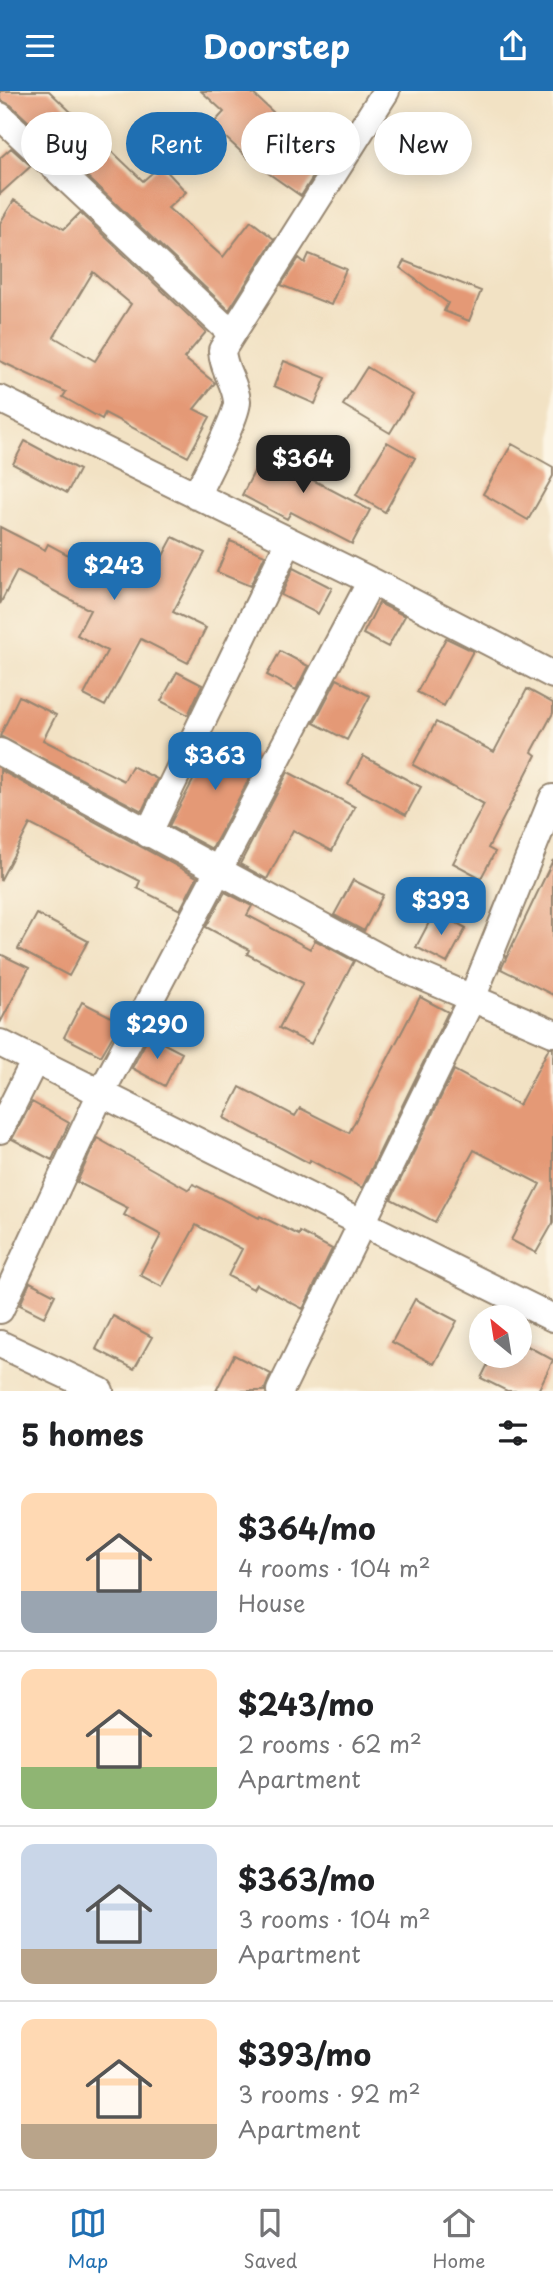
<!DOCTYPE html>
<meta charset="utf-8">
<style>
:root{--surface:#fff;--page:#f6f6f6;--text:#202124;--muted:#757577;--line:#e0e0e0;--accent:#1f6fb2}
body{margin:0;font-family:"Playpen Sans",sans-serif;background:var(--page);color:var(--text);height:100vh;display:flex;flex-direction:column;font-size:26px;white-space:nowrap}
*{box-sizing:border-box;margin:0}
p{font-size:23px;color:var(--muted)}
.icon{flex:none;width:38px;height:38px;fill:none;stroke:currentColor;stroke-width:2;stroke-linecap:round;stroke-linejoin:round}
.map{position:relative;height:1300px;overflow:hidden}
.sheet{display:flex;flex-direction:column;background:var(--surface);flex:1}
.sheet>*{flex:none}
.hud{position:absolute;left:21px;top:21px;width:511px;height:63px;display:flex;gap:14px}
.needle{width:46px;rotate:330deg}
.buttons{position:absolute;left:469px;top:1214px;display:grid;gap:14px}
.buttons a{display:grid;place-items:center;width:63px;height:63px;border-radius:50%;background:var(--surface);box-shadow:0 4px 18px #0003;font-size:35px}
.price{position:absolute;translate:-50% -60px;padding:0 16px;border-radius:14px;background:var(--accent);color:#fff;font-size:23px;line-height:46px;filter:drop-shadow(0 2px 4px #0008)}
.price::after{content:'';position:absolute;left:50%;top:42px;width:21px;height:16px;margin-left:-10px;background:inherit;clip-path:polygon(0 0,100% 0,50% 100%)}
.price.selected{background:#222;color:#fff}
ul{padding:0;list-style:none}
li{display:flex;align-items:center;gap:21px;height:175px;padding:0 21px}
li+li{border-top:2px solid var(--line)}
li span{display:grid;place-items:center;flex:none;width:196px;height:140px;border-radius:14px;color:#555}
li>.icon{margin-inline-start:auto}
span .icon{width:84px;height:84px;fill:#fffc;stroke-width:1}
li b{font-size:30px}
h2{display:flex;justify-content:space-between;align-items:center;height:84px;padding:0 21px;font-size:30px}
.tag{padding:0 24px;border-radius:32px;background:var(--surface);box-shadow:0 4px 18px #0003;font-size:24px;line-height:63px}
.tag.selected{background:var(--accent);color:#fff}
header{display:flex;justify-content:space-between;align-items:center;height:91px;padding:0 21px;background:var(--accent);color:#fff;font-size:32px;font-weight:700}
.tabs{display:flex;justify-content:space-around;align-items:center;height:98px;border-top:2px solid var(--line);background:var(--surface);font-size:19px;color:var(--muted)}
.tabs a{display:grid;justify-items:center;gap:4px}
.tabs .selected{color:var(--accent)}
.map>svg:first-child{display:block}
</style>
<header><svg class="icon" aria-label="menu" viewBox="0 0 24 24"><path d="M4 6h16M4 12h16M4 18h16"/></svg>Doorstep<svg class="icon" aria-label="share" viewBox="0 0 24 24"><path d="M12 15V3M7 8l5-5 5 5M5 13v7h14v-7"/></svg></header>
<div class="map">
<svg width="553" height="1300" viewBox="0 0 553 1300">
<rect width="100%" height="100%" fill="#fcf5e5"/>
<filter id="ink" filterUnits="userSpaceOnUse"><feTurbulence type="fractalNoise" baseFrequency=".0143" numOctaves="2"/><feDisplacementMap in="SourceGraphic" scale="14" xChannelSelector="R" yChannelSelector="G"/><feConvolveMatrix kernelMatrix="1 2 1 2 8 2 1 2 1" color-interpolation-filters="sRGB"/></filter>
<filter id="wash" filterUnits="userSpaceOnUse"><feTurbulence type="fractalNoise" baseFrequency=".00686" numOctaves="4" result="noise"/><feDisplacementMap in="SourceGraphic" scale="28" xChannelSelector="R" yChannelSelector="G"/><feGaussianBlur stdDeviation="1.57" result="paint"/><feColorMatrix in="noise" values="0 0 0 0 0 0 0 0 0 0 0 0 0 0 0 0 0 1.4 0 .05"/><feComposite in="paint" operator="in"/></filter>
<g filter="url(#wash)">
<rect width="100%" height="100%" fill="#f2e2c4"/>
<g id="blocks">
<path fill="#e49976" fill-rule="evenodd" d="M0,0H49L143,90L161,74L186,101L168,117L223,166L251,130L274,148L229,219L11,14L0,9Z
M201,0H250L286,33L283,36L325,67L301,105L251,70L212,34L224,21Z
M11,57L31,75L0,103V67Z
M14,109L64,138L80,122L206,241L184,267L215,292L194,318L210,326L188,366L105,322L102,328L63,306L66,301L0,270V132ZM93,181L131,213L95,270L54,246Z
M309,163L346,178L331,214L281,194L299,167L305,172Z
M404,170L481,200L469,230L444,220L448,212L400,177Z
M284,270L326,287L315,313L274,295Z
M367,276L413,304L390,342L343,314Z
M25,350L79,379L67,402L13,373Z
M387,351L415,367L385,421L356,404Z
M269,352L315,377L309,387L370,419L352,453L291,421L287,428L242,404Z
M512,353L553,376V385L528,429L483,403Z
M0,436L45,459L48,453L102,482L108,470L149,491L173,446L205,462L173,521L206,537L188,572L141,548L105,615L84,604L107,560L77,544L90,519L17,480L0,513Z
M230,450L265,464L250,495L217,481Z
M293,477L332,497L318,523L281,504Z
M379,512L405,525L388,556L363,543Z
M446,547L473,560L444,615L417,601Z
M280,560L308,575L296,599L267,584Z
M177,581L202,594L188,624L161,610Z
M337,588L370,605L347,649L314,632Z
M527,598L553,612V622L532,661L536,664L488,757L495,761L481,787L453,772L484,713L413,674L436,631L494,661Z
M19,605L56,624L43,649L124,690L132,675L157,688L142,720L0,645Z
M217,644L260,667L212,758L169,735Z
M363,665L421,696L406,724L348,693Z
M0,679L197,786L180,819L137,797L140,790L30,733L0,790Z
M288,681L355,716L332,760L293,739L267,788L240,773Z
M553,769V904L501,878Z
M353,789L383,804L364,840L334,824Z
M225,801L252,815L247,824L310,858L315,849L354,870L311,953L279,937L303,892L247,863L249,859L206,836Z
M435,820L466,837L447,872L416,856Z
M37,823L88,850L69,885L18,858Z
M0,863L29,877L0,932Z
M420,906L448,921L362,1097L310,1069L309,1072L224,1027L240,996L295,1025L300,1017L349,1042Z
M82,911L121,931L101,965L64,946Z
M149,945L182,962L165,995L132,977Z
M549,957H553V1132L536,1162L511,1149L540,1093L474,1059L435,1131L391,1108L454,979L519,1014Z
M32,1011L69,1032L52,1069L12,1048Z
M97,1047L189,1099L193,1093L259,1127L260,1125L299,1144L300,1141L332,1158L303,1218L256,1193L253,1198L228,1185L242,1158L196,1134L162,1196L140,1184L161,1144L124,1124L128,1117L77,1091Z
M30,1191L55,1204L44,1226L20,1214Z
M415,1208L457,1230L434,1273L392,1251Z
M113,1225L152,1246L134,1278L96,1258Z
M520,1251L553,1269L538,1300H507L481,1287L492,1265H520Z
M234,1264L271,1283L264,1300H216Z"/>
</g>
</g>
<g filter="url(#ink)">
<use href="#blocks" fill-opacity="0" stroke="#968671" stroke-width="2"/>
<g fill="none" stroke-linecap="round" stroke-linejoin="round">
<defs>
<path id="street" d="M0,25L232,243
M0,308L371,490L553,584
M196,405C204,387 238,324 237,310C235,290 223,280 222,259L386,0
M0,661L388,871L553,942
M148,743L289,450
M0,952L553,1227
M0,1039L35,969
M0,1219L101,1002L371,490
M0,1253L100,1300
M280,1300L473,905L553,707"/>
</defs>
<use href="#street" stroke="#968671" stroke-width="30"/>
<use href="#street" stroke="#fff" stroke-width="26"/>
</g>
</g>
</svg>
<div class="buttons">
<a><svg class="needle" viewBox="-14 -14 28 28"><path d="M0-13l5 13h-10z" fill="#e53935"/><path d="M0 13l5-13h-10z" fill="#757577"/></svg></a>
</div>
<b class="price selected" style="left:303px;top:404px">$364</b>
<b class="price" style="left:114px;top:511px">$243</b>
<b class="price" style="left:215px;top:701px">$363</b>
<b class="price" style="left:441px;top:846px">$393</b>
<b class="price" style="left:157px;top:970px">$290</b>
<div class="hud">
<a class="tag">Buy</a>
<a class="tag selected">Rent</a>
<a class="tag">Filters</a>
<a class="tag">New</a>
</div>
</div>
<section class="sheet">
<h2>5 homes<svg class="icon" aria-label="filters" viewBox="0 0 24 24"><path d="M4 7h16M4 17h16"/><circle cx="9" cy="7" r="2"/><circle cx="15" cy="17" r="2"/></svg></h2>
<ul>
<li><span style="background:linear-gradient(#ffd9b3 70%,#9aa5b1 0)"><svg class="icon" aria-label="home" viewBox="0 0 24 24"><path d="M3 11l9-7 9 7M6 9v11h12V9"/></svg></span><div><b>$364/mo</b><p>4 rooms · 104 m²</p><p>House</p></div></li>
<li><span style="background:linear-gradient(#ffd9b3 70%,#8fb573 0)"><svg class="icon" aria-label="home" viewBox="0 0 24 24"><path d="M3 11l9-7 9 7M6 9v11h12V9"/></svg></span><div><b>$243/mo</b><p>2 rooms · 62 m²</p><p>Apartment</p></div></li>
<li><span style="background:linear-gradient(#c9d6e8 75%,#b9a48a 0)"><svg class="icon" aria-label="home" viewBox="0 0 24 24"><path d="M3 11l9-7 9 7M6 9v11h12V9"/></svg></span><div><b>$363/mo</b><p>3 rooms · 104 m²</p><p>Apartment</p></div></li>
<li><span style="background:linear-gradient(#ffd9b3 75%,#b9a48a 0)"><svg class="icon" aria-label="home" viewBox="0 0 24 24"><path d="M3 11l9-7 9 7M6 9v11h12V9"/></svg></span><div><b>$393/mo</b><p>3 rooms · 92 m²</p><p>Apartment</p></div></li>
</ul>
</section>
<nav class="tabs">
<a class="selected"><svg class="icon" aria-label="map" viewBox="0 0 24 24"><path d="M3 6l6-2 6 2 6-2v14l-6 2-6-2-6 2zM9 4v14M15 6v14"/></svg>Map</a>
<a><svg class="icon" aria-label="saved" viewBox="0 0 24 24"><path d="M7 4h10v16l-5-4-5 4z"/></svg>Saved</a>
<a><svg class="icon" aria-label="home" viewBox="0 0 24 24"><path d="M3 11l9-7 9 7M6 9v11h12V9"/></svg>Home</a>
</nav>
